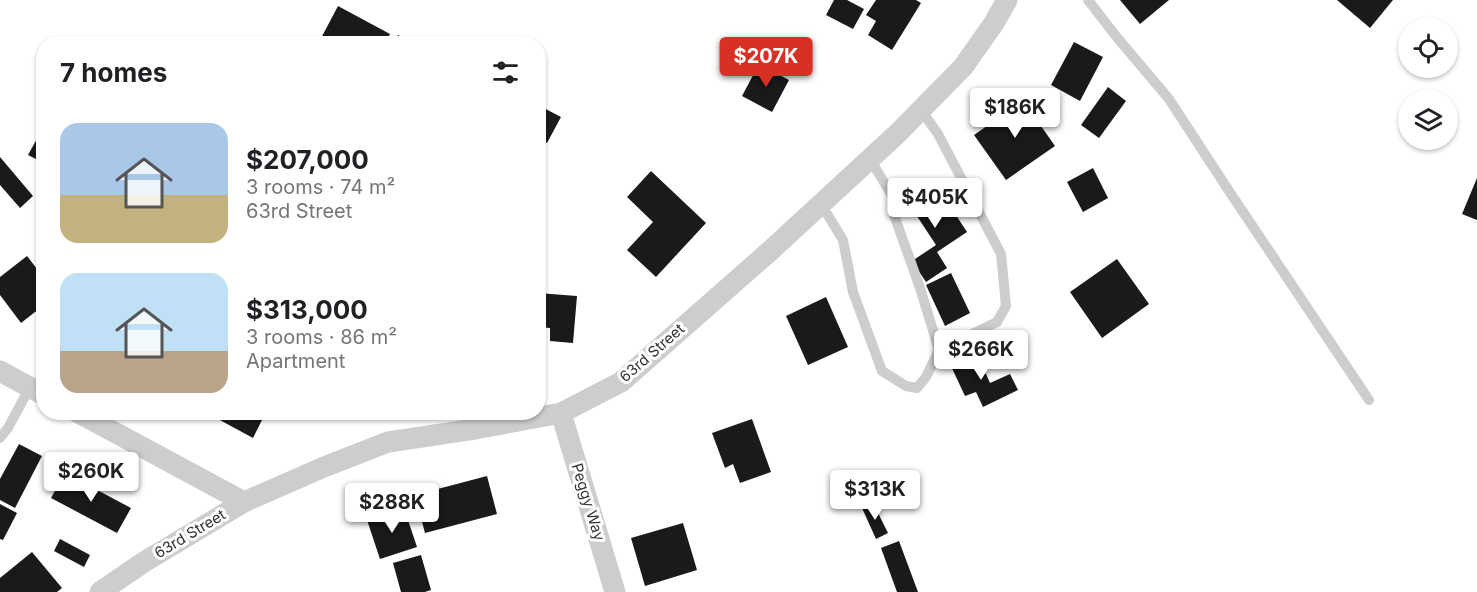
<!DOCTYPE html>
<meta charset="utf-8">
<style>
:root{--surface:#fff;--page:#f6f6f6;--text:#202124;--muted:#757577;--accent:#d93025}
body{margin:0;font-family:Inter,sans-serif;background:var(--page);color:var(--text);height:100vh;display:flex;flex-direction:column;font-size:22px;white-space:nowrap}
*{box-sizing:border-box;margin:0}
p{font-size:20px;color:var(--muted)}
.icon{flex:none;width:33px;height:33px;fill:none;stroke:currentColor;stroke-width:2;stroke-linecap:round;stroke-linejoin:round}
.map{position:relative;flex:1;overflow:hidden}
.panel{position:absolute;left:36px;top:36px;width:510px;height:384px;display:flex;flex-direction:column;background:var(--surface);border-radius:24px;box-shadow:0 2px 4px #0004}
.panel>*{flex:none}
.buttons{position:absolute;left:1398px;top:18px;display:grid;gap:12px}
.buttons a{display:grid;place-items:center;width:60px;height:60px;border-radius:50%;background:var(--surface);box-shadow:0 2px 4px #0004;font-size:30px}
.price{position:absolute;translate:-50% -51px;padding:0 14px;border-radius:6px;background:#fff;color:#222;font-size:20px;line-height:39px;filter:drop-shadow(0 2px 3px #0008)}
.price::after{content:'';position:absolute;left:50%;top:36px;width:18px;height:14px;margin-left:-9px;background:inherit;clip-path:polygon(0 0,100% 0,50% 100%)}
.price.on{background:var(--accent);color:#fff}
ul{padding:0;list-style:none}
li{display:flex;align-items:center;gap:18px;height:150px;padding:0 24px}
li span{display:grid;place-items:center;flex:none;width:168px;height:120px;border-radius:18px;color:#555}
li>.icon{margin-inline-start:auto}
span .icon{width:72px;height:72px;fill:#fffc;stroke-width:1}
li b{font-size:26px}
h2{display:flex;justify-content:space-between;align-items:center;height:72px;padding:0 24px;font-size:26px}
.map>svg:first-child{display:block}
</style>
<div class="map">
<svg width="1477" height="592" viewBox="0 0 1477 592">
<rect width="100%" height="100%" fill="#fff"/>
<path fill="#1a1a1a" d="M834,0H847L864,9L853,29L826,15Z
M876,0H916L921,3L892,50L868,35L876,21L866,15Z
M1120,0H1169L1140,24Z
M1337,0H1393L1370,28Z
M338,6L390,34L385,44H321L319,42Z
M398,35L415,44H393Z
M1074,42L1103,57L1080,101L1051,85Z
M759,64L789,80L772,112L742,96Z
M1108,87L1126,101L1099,138L1081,125Z
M1020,96L1055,146L1006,180L974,135L1007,112L1004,107Z
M538,105L561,117L547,143L538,138Z
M44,126V163L28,155Z
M0,157L33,196L20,208L0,185Z
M1093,168L1108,198L1083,212L1067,182Z
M651,171L706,223L656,277L627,250L653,222L627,197Z
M1477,178V220L1462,214Z
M935,183L967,232L937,252L947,268L926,282L912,261L936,245L907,201Z
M27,256L44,278V305L21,323L0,295V277Z
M1117,259L1149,304L1102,338L1070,292Z
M951,273L970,313L945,326L926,285Z
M538,293L577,296L573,343L550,341V328L538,327Z
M826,297L848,347L808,365L786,316Z
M976,352L990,383L1010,374L1018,390L983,407L976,392L965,396L950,364Z
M205,412H266L253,438Z
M752,419L771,472L740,483L733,464L725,468L712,433Z
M19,444L42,456L15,508L0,500V479Z
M65,473L131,508L117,533L51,498Z
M487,476L497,514L425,533L415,495Z
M873,503L888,533L876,539L862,508Z
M0,504L17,513L3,540L0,539Z
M404,508L417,547L380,559L367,520Z
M683,523L697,570L645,586L631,538Z
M60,539L90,555L84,567L54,551Z
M899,541L918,592H897L881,548Z
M32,552L62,588L57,592H0V578Z
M421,555L431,590L425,592H401L393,563Z"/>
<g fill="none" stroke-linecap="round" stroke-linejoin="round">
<path stroke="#cdcdcd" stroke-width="10" d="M1088,0L1115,35L1169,99L1229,191L1369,400
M870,159L894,199L893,212L920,288L939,350L997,322L1006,306L1001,254L938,134L921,110
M821,204L843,240L853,292L882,371L906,386L917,388L926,377L939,350
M469,412L484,427
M0,438L8,428L30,387"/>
<path stroke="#cdcdcd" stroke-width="21" d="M0,371L44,395
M77,412L244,502
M561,413L615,592
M100,592L144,562L244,502L324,467L388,442L475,429L561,413L621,382L770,251L897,134L963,67L994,23L1007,0"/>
</g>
<g text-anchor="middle" stroke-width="6" stroke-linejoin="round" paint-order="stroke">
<g font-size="15" fill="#333" stroke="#fff">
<text transform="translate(652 353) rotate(-41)" y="5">63rd Street</text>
<text transform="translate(588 502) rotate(73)" y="5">Peggy Way</text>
<text transform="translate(190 534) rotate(-31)" y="5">63rd Street</text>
</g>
</g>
</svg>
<div class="buttons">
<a><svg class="icon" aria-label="locate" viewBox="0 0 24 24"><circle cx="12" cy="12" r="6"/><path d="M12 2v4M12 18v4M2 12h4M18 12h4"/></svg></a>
<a><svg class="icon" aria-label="layers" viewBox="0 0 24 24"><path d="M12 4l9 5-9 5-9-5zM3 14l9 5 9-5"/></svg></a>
</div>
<b class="price on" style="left:766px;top:88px">$207K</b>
<b class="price" style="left:1015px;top:139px">$186K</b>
<b class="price" style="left:935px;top:229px">$405K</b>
<b class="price" style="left:981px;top:381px">$266K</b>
<b class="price" style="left:91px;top:503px">$260K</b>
<b class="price" style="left:875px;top:521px">$313K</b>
<b class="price" style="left:392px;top:534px">$288K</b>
<section class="panel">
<h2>7 homes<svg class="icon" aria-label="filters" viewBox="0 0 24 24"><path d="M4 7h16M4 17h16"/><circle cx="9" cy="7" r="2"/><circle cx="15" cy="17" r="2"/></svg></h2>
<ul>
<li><span style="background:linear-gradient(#a9c7e8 60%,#c2b280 0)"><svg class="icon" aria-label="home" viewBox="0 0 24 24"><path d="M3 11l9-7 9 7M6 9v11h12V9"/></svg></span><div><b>$207,000</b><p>3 rooms · 74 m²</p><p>63rd Street</p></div></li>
<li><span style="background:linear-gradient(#bfe0f5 65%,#b9a48a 0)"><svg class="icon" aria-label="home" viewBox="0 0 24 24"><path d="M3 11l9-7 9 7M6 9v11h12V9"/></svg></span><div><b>$313,000</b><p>3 rooms · 86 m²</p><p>Apartment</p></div></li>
</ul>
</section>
</div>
